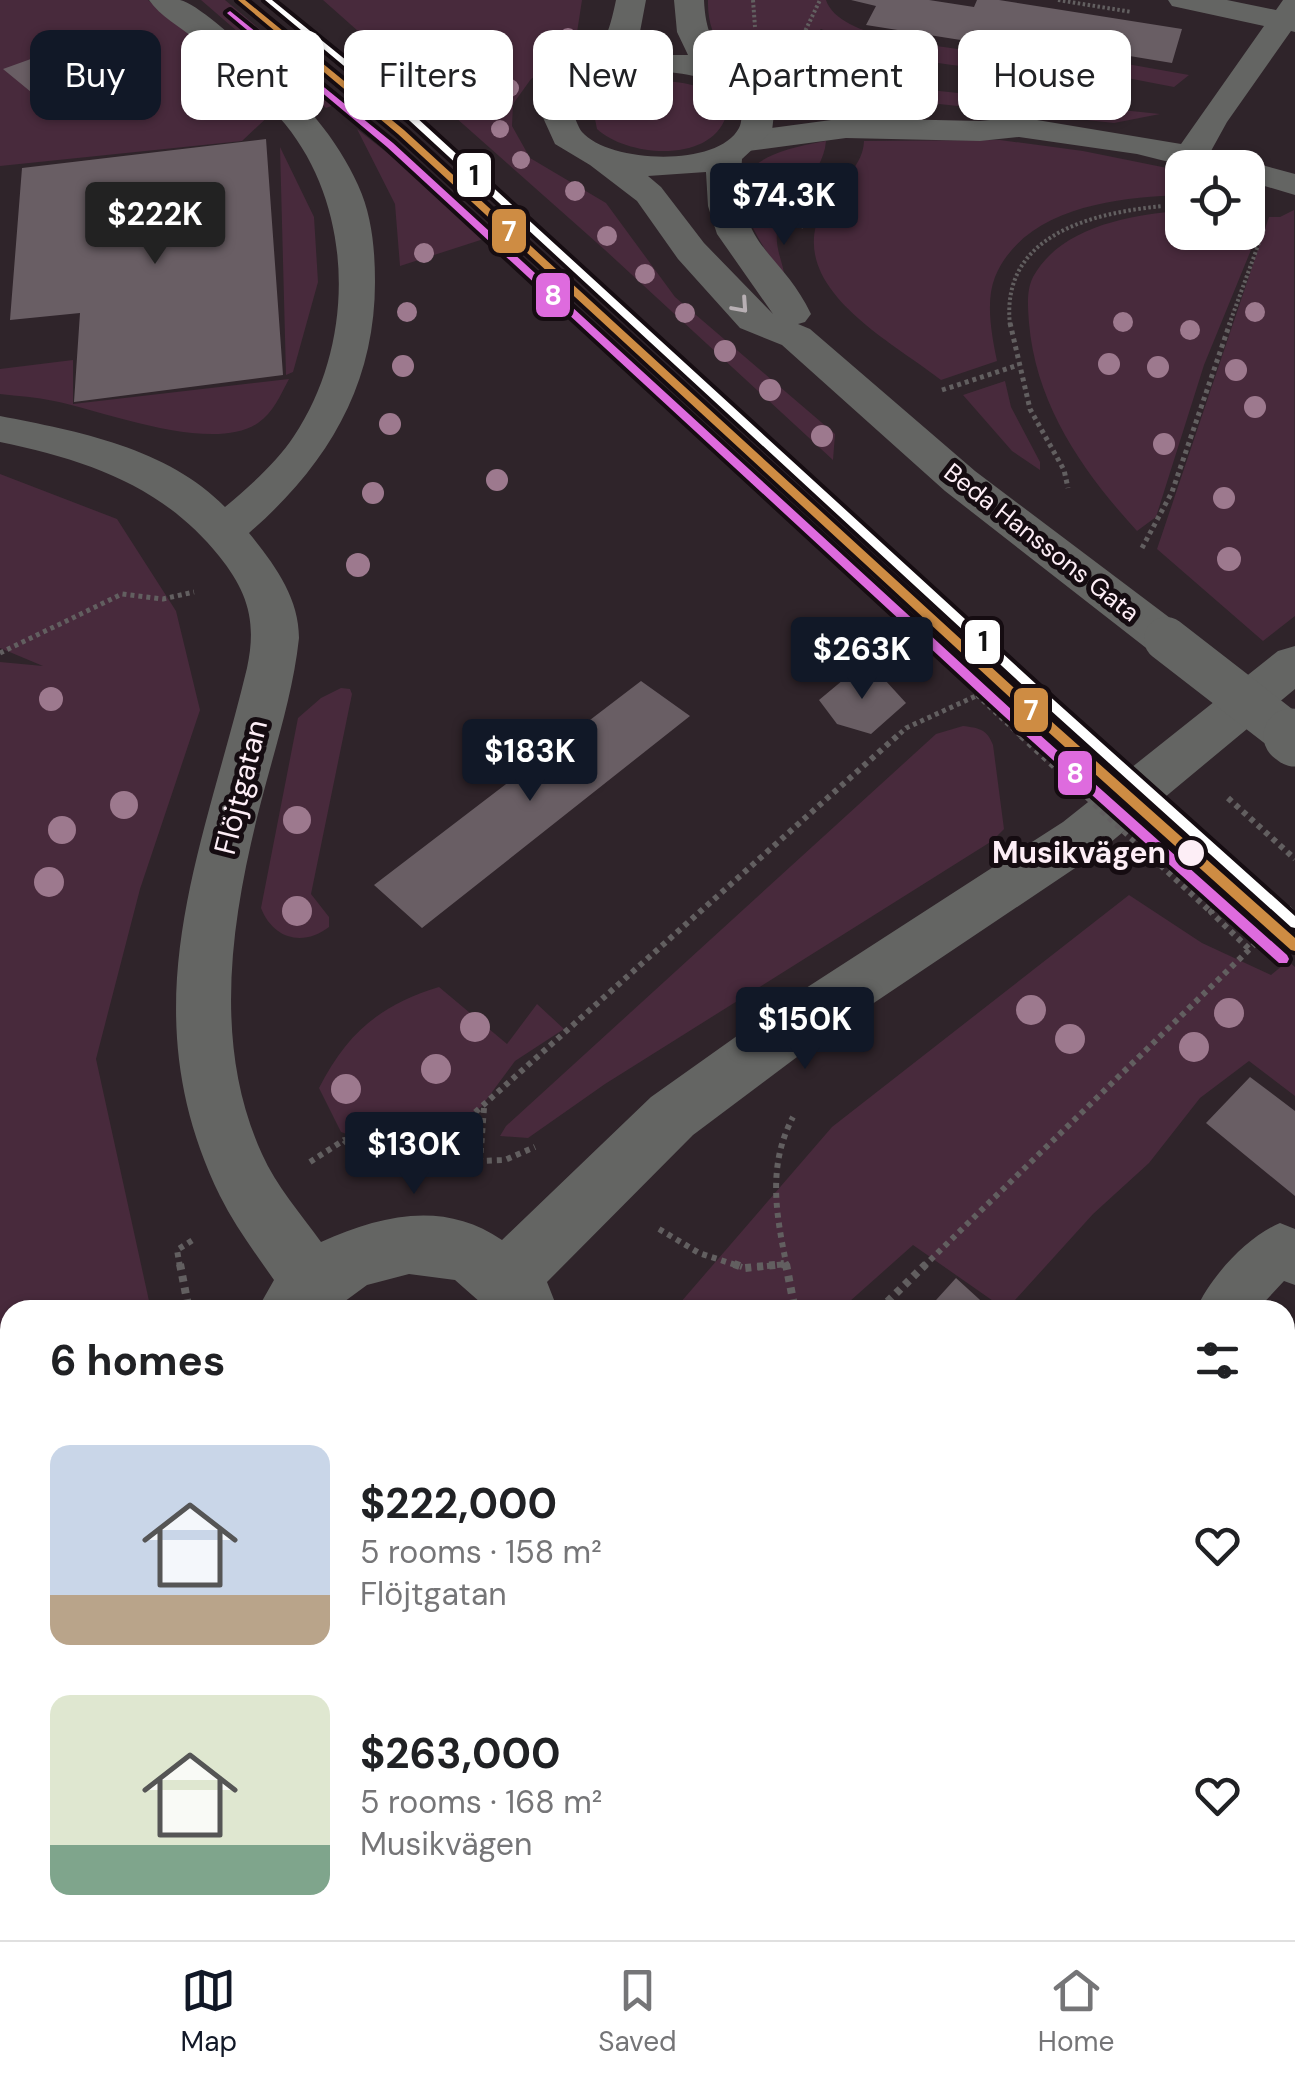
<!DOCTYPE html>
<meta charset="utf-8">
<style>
:root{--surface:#fff;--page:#f6f6f6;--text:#202124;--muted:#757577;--line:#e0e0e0;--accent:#111827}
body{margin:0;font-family:"DM Sans",sans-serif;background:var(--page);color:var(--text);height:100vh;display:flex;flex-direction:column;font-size:38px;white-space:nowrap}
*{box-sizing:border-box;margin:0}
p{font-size:32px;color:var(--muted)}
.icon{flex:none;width:55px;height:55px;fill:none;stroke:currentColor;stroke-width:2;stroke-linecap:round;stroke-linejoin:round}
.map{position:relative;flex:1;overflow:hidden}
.side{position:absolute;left:0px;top:1300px;width:1295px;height:640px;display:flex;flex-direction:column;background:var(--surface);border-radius:30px 30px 0 0;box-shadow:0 2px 8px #0004}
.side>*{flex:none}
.top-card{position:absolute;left:30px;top:30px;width:1235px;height:90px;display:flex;gap:20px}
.buttons{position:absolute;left:1165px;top:150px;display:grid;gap:20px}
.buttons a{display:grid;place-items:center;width:100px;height:100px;border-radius:20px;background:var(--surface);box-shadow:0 2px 8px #0004;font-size:50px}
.price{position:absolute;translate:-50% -85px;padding:0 22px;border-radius:10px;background:var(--accent);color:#fff;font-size:32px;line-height:65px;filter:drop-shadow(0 2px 5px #0008)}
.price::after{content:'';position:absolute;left:50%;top:60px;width:30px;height:22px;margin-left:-15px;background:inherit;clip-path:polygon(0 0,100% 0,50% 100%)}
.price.on{background:#222;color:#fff}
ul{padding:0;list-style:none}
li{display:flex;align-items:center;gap:30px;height:250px;padding:0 50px}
li span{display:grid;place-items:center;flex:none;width:280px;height:200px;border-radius:20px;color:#555}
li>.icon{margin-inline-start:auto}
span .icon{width:120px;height:120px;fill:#fffc;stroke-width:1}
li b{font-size:42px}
h2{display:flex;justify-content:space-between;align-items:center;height:120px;padding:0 50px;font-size:42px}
.chip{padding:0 35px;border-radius:20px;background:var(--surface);box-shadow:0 2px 8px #0004;font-size:35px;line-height:90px}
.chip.on{background:var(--accent);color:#fff}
.tabs{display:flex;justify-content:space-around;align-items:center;height:140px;border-top:2px solid var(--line);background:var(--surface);font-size:28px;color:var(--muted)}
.tabs a{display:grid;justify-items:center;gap:5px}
.tabs .on{color:var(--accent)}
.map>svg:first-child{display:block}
</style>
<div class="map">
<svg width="1295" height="1940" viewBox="0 0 1295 1940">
<rect width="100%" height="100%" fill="#2f242a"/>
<path fill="#482a3c" d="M0,0H148L216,54L275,110L242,141L0,166Z
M201,0H225L345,101L326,108Z
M323,0H582L574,52L531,79L513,104L512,126L530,158L606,203L675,297L835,434L833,460L605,250Z
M708,0H826C839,40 940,45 978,52L992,40L1189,75L1174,87C1125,78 1079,67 1030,63C1010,61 989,69 969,67C919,62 868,50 821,29L800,48L822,81L824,92C771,79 706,69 708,0Z
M663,81C688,82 722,88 726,116C711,164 627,157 597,129L593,109C608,85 637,81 663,81Z
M873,86L901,87L1160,114L1114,123L865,96L863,90Z
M357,129L493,236L400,266L395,204Z
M1000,140L1083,151L1182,171V195C1118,197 1024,207 995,277C985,302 992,336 997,361L941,380C890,340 780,285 824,206C837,184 863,168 864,141Z
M826,141C823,179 783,196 777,232C775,250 784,264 785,280C732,201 711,160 826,141Z
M280,147L314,217L318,282L293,372L286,375Z
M1294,210L1295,616L1263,641L1157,549L1269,217H1280Z
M1182,211V232H1248V215L1260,216L1255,240L1204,365L1156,517L1137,531C1083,472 1036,405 1029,323C1028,308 1026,291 1033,277C1060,227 1132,214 1182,211Z
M73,360V404L289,379C281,394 273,413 258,423C212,454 104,411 54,401C36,397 18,396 0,394V369Z
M1005,381L1011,407L1040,462V470L1012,451L963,395Z
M0,474L117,519L176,611L200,710L140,889L96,1059L151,1310H10V1519L0,1527V662L43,666L0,648Z
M341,688L350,689L352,694L311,894L329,917V927C303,947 273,939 261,908L298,718L321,698Z
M963,726C979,728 987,729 993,745L1004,829L992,841L605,1084L528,1138L500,1136L506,1126L936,734Z
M1129,895L1202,943L1271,975L1288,961L1295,967V1096L1249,1061L1200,1098L1149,1163L1093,1214L1006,1310L913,1245L840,1310H674L832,1127Z
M439,987L507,1044L537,1004L564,1029L515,1061L481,1107L429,1141L397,1152L341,1132L319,1088C347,1033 380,1005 439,987Z
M1285,1729L1295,1739V1940H1102L1117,1930H1285Z
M10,1897V1930H102L90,1940H0V1906Z
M550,1930H675L683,1940H556Z"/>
<path fill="#695e64" d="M851,0H929L974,7L977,0H999L1182,29L1172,63L973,30L967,41L866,25L876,6Z
M92,37L121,58L31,92L3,69Z
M266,139L283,375L74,402L80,313L10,320L22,168Z
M855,670L885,680L906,703L871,734L837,724L819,700Z
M641,681L690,716L422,928L374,885Z
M1250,1077L1295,1111V1196L1206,1123Z
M956,1278L991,1310H927Z
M1285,1593L1295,1603V1714L1285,1704Z
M113,1930H275L264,1940H102Z"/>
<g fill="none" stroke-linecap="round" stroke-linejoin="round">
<path stroke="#625f60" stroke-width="4" stroke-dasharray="2.5 2.5" stroke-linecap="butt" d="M753,0L755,27
M1058,0L1132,12
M799,44L820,0
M801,228L804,216L827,184
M1010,325C1000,235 1091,213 1163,206
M1229,325L1264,229"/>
<path stroke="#625f60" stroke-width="5" stroke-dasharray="4 4" stroke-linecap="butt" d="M1010,323L1030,409L1064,470L1068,488
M942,390L1018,365
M1142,548L1172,492L1230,323
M0,653L122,594L163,599L194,592
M894,739L906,728L989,690"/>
<path stroke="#625f60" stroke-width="6" stroke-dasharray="5 5" stroke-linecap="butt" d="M1228,798L1295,859
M1220,903L1211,912L1249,949
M484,1108L480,1161L505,1160L535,1147
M310,1162L344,1140L361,1158L416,1165L897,736
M659,1229L699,1253L742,1267
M180,1267L177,1250L196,1238
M757,1267L788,1264
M787,1267C776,1215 767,1166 793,1117
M923,1267L1295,905"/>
<path stroke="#625f60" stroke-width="8" stroke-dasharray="6 6" stroke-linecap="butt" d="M180,1264L189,1310
M734,1264L745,1268L784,1264
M786,1264L795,1310
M879,1310L926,1264
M0,1592L10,1584
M0,1861L10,1852
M1285,1874L1295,1884
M918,1930L926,1940
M935,1930L940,1940"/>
<path fill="#646563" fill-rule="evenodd" d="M1280,1223L1295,1229V1285L1284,1281L1257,1310H1196C1210,1277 1247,1237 1280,1223Z"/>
<path fill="#646563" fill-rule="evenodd" d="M149,0C159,0 170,0 180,0C199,4 247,50 264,65C302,99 337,138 358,185C372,215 375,250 375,282C375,387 326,466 249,533C274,564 299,597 299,638C293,694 275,748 261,802C232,915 211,1042 262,1154C276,1186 301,1214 321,1242C381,1215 444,1200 502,1240L651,1097L789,999L1063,822L1278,651L1295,646V689L1099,852L829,1033L693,1135L547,1282L558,1310H489L455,1280L409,1274L367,1285L333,1310H257L274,1280C255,1253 235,1226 220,1196C128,1007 202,855 247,668C257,622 248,592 219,556C162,485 86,460 0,442V416C77,431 168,448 225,507C250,486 276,463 294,436C357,342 355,202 279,117C253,89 225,63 195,39C180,27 160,16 149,0Z
M1168,0H1227L1276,10L1283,0H1295V32L1291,31L1227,122L1211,151L1295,174V195L1248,181V168H1193L1137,154L1019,137L980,141L846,138L748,151L736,148L731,141L736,134L748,131L846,118L980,121L1019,117L1181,144L1264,26L1172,6Z
M736,70L802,85L881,96L885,103L881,110C839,120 767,97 725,87L720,80L725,73Z
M10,1707V1786L0,1791V1711Z
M770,1930H853L857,1940H774Z"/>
<path fill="#646563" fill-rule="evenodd" d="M616,0H646L639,37L625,55H688L677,32L674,0H704C707,68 743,58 775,105L772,131L742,159C735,249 780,249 811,314L805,322L798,324L810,329L975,471L1182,627L1189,639L1182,651L1166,656L1150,651L945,491L782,345L740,328L678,259L637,201L590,165L555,144L540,111C553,83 563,83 585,65C605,49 611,24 616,0ZM658,71C691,74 721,78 743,105C742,111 742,123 739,128C718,168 609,163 582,132C578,127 575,117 572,111C588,77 625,73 658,71ZM706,172L708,206L717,234L773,314L704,243L661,187L648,176Z"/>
<path stroke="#625f60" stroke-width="5" stroke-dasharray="4 4" stroke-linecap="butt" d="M977,695L1024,739"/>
<path stroke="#625f60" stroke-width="6" stroke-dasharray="5 5" stroke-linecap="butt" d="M1021,736L1211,912"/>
<path stroke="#646563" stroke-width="44" d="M1166,639L1295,739"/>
<path stroke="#646563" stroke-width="55" d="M1291,736L1295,739"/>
<defs>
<path id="tram-1" d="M238,0H245L404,130L1024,697L1295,938V951L1291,950L1016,703L398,134Z"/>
<path id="tram-2" d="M230,11L393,143L1012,710L1287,955L1289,959L1287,963H1279L1004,716L387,147L228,14L227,13Z"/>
<path id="tram-3" d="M265,0H272L416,117L1036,684L1295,916V928L1291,927L1028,690L410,121Z"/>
</defs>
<use href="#tram-1" stroke="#150c11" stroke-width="8"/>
<use href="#tram-2" stroke="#150c11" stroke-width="8"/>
<use href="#tram-3" stroke="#150c11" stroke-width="8"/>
<use href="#tram-1" fill="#ce8c43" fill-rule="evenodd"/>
<use href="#tram-2" fill="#de6bde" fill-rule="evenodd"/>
<use href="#tram-3" fill="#fff" fill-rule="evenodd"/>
</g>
<g fill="#9d798e">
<circle cx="568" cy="37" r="9"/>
<circle cx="546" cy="61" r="9"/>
<circle cx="510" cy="88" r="9"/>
<circle cx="500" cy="129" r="9"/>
<circle cx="521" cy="160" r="9"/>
<circle cx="575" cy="191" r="10"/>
<circle cx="607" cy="236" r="10"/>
<circle cx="424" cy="253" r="10"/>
<circle cx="645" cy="274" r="10"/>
<circle cx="407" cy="312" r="10"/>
<circle cx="1255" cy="312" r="10"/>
<circle cx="685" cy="313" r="10"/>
<circle cx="1123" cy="322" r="10"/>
<circle cx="1190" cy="330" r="10"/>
<circle cx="725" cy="351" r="11"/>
<circle cx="1109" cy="364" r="11"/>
<circle cx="403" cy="366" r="11"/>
<circle cx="1158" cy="367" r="11"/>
<circle cx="1236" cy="370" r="11"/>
<circle cx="770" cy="390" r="11"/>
<circle cx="1255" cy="407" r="11"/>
<circle cx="390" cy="424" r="11"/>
<circle cx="822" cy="436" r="11"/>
<circle cx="1164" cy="444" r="11"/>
<circle cx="497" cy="480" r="11"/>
<circle cx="373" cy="493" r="11"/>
<circle cx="1224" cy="498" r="11"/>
<circle cx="1229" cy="559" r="12"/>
<circle cx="358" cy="565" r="12"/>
<circle cx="51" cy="699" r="12"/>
<circle cx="124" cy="805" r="14"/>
<circle cx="297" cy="820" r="14"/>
<circle cx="62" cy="830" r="14"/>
<circle cx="49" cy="882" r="15"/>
<circle cx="297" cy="911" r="15"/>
<circle cx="1031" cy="1010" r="15"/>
<circle cx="1229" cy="1013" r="15"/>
<circle cx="475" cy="1027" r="15"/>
<circle cx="1070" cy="1039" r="15"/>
<circle cx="1194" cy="1047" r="15"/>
<circle cx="436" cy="1069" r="15"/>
<circle cx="346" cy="1089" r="15"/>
</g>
<defs><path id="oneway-chevron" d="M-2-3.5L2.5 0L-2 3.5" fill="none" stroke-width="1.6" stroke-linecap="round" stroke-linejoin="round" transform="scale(2.5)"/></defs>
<use stroke="#b8b0b4" href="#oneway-chevron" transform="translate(741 306) rotate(48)"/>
<circle fill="#fdeef6" stroke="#150c11" stroke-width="4" cx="1191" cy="853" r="15"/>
<g text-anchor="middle" stroke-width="10" stroke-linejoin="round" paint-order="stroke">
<g font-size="25" fill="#fdeef6" stroke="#150c11">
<text transform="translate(1042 542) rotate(38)" y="9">Beda Hanssons Gata</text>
</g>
<g font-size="30" fill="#fdeef6" stroke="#150c11">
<text transform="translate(241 787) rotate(-76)" y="10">Flöjtgatan</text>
</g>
<g font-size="30" font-weight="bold" fill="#fdeef6" stroke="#150c11" text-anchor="end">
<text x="1166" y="863">Musikvägen</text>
</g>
</g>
<g stroke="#150c11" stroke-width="4">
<rect x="455" y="151" width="38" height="48" rx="10" fill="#fff"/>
<rect x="490" y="207" width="38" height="48" rx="10" fill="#ce8c43"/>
<rect x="534" y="271" width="38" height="48" rx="10" fill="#de6bde"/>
<rect x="963" y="618" width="39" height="48" rx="10" fill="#fff"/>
<rect x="1012" y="686" width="38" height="48" rx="10" fill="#ce8c43"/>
<rect x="1056" y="749" width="38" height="48" rx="10" fill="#de6bde"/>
</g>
<g font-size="28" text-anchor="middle" font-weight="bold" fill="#fff">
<text x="509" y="241">7</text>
<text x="553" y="305">8</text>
<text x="1031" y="720">7</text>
<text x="1075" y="783">8</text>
</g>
<g font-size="28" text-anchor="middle" font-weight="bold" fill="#111">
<text x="474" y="185">1</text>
<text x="983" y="651">1</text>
</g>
</svg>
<div class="buttons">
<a><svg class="icon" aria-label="locate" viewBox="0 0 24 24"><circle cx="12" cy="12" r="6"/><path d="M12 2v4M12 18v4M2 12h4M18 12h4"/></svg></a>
</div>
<b class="price" style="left:784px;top:248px">$74.3K</b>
<b class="price on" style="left:155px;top:267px">$222K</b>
<b class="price" style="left:862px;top:702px">$263K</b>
<b class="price" style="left:530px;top:804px">$183K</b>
<b class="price" style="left:805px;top:1072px">$150K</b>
<b class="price" style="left:414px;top:1197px">$130K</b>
<div class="top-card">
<a class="chip on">Buy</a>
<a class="chip">Rent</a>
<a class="chip">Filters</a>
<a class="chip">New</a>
<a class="chip">Apartment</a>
<a class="chip">House</a>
</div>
<section class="side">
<h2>6 homes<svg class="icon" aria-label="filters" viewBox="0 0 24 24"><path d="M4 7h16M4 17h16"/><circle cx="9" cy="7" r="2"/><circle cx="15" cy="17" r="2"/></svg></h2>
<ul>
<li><span style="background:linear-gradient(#c9d6e8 75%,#b9a48a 0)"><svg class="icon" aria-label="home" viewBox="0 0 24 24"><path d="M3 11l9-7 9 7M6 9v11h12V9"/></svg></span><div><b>$222,000</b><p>5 rooms · 158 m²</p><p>Flöjtgatan</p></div><svg class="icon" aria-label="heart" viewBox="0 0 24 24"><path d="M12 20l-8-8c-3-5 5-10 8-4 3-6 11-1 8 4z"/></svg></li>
<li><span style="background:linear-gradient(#dfe7d0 75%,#7fa58c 0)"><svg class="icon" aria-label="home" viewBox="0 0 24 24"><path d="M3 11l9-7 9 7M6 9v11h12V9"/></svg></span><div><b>$263,000</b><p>5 rooms · 168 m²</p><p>Musikvägen</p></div><svg class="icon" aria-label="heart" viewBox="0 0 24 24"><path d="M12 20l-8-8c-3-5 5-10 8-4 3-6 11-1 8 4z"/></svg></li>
</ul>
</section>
</div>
<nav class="tabs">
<a class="on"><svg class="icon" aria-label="map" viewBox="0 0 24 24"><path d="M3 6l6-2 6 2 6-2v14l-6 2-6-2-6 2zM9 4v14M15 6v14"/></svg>Map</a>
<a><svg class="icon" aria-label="saved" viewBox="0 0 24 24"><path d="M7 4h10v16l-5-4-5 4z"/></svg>Saved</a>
<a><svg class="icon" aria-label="home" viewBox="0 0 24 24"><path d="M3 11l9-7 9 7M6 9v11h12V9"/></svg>Home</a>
</nav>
